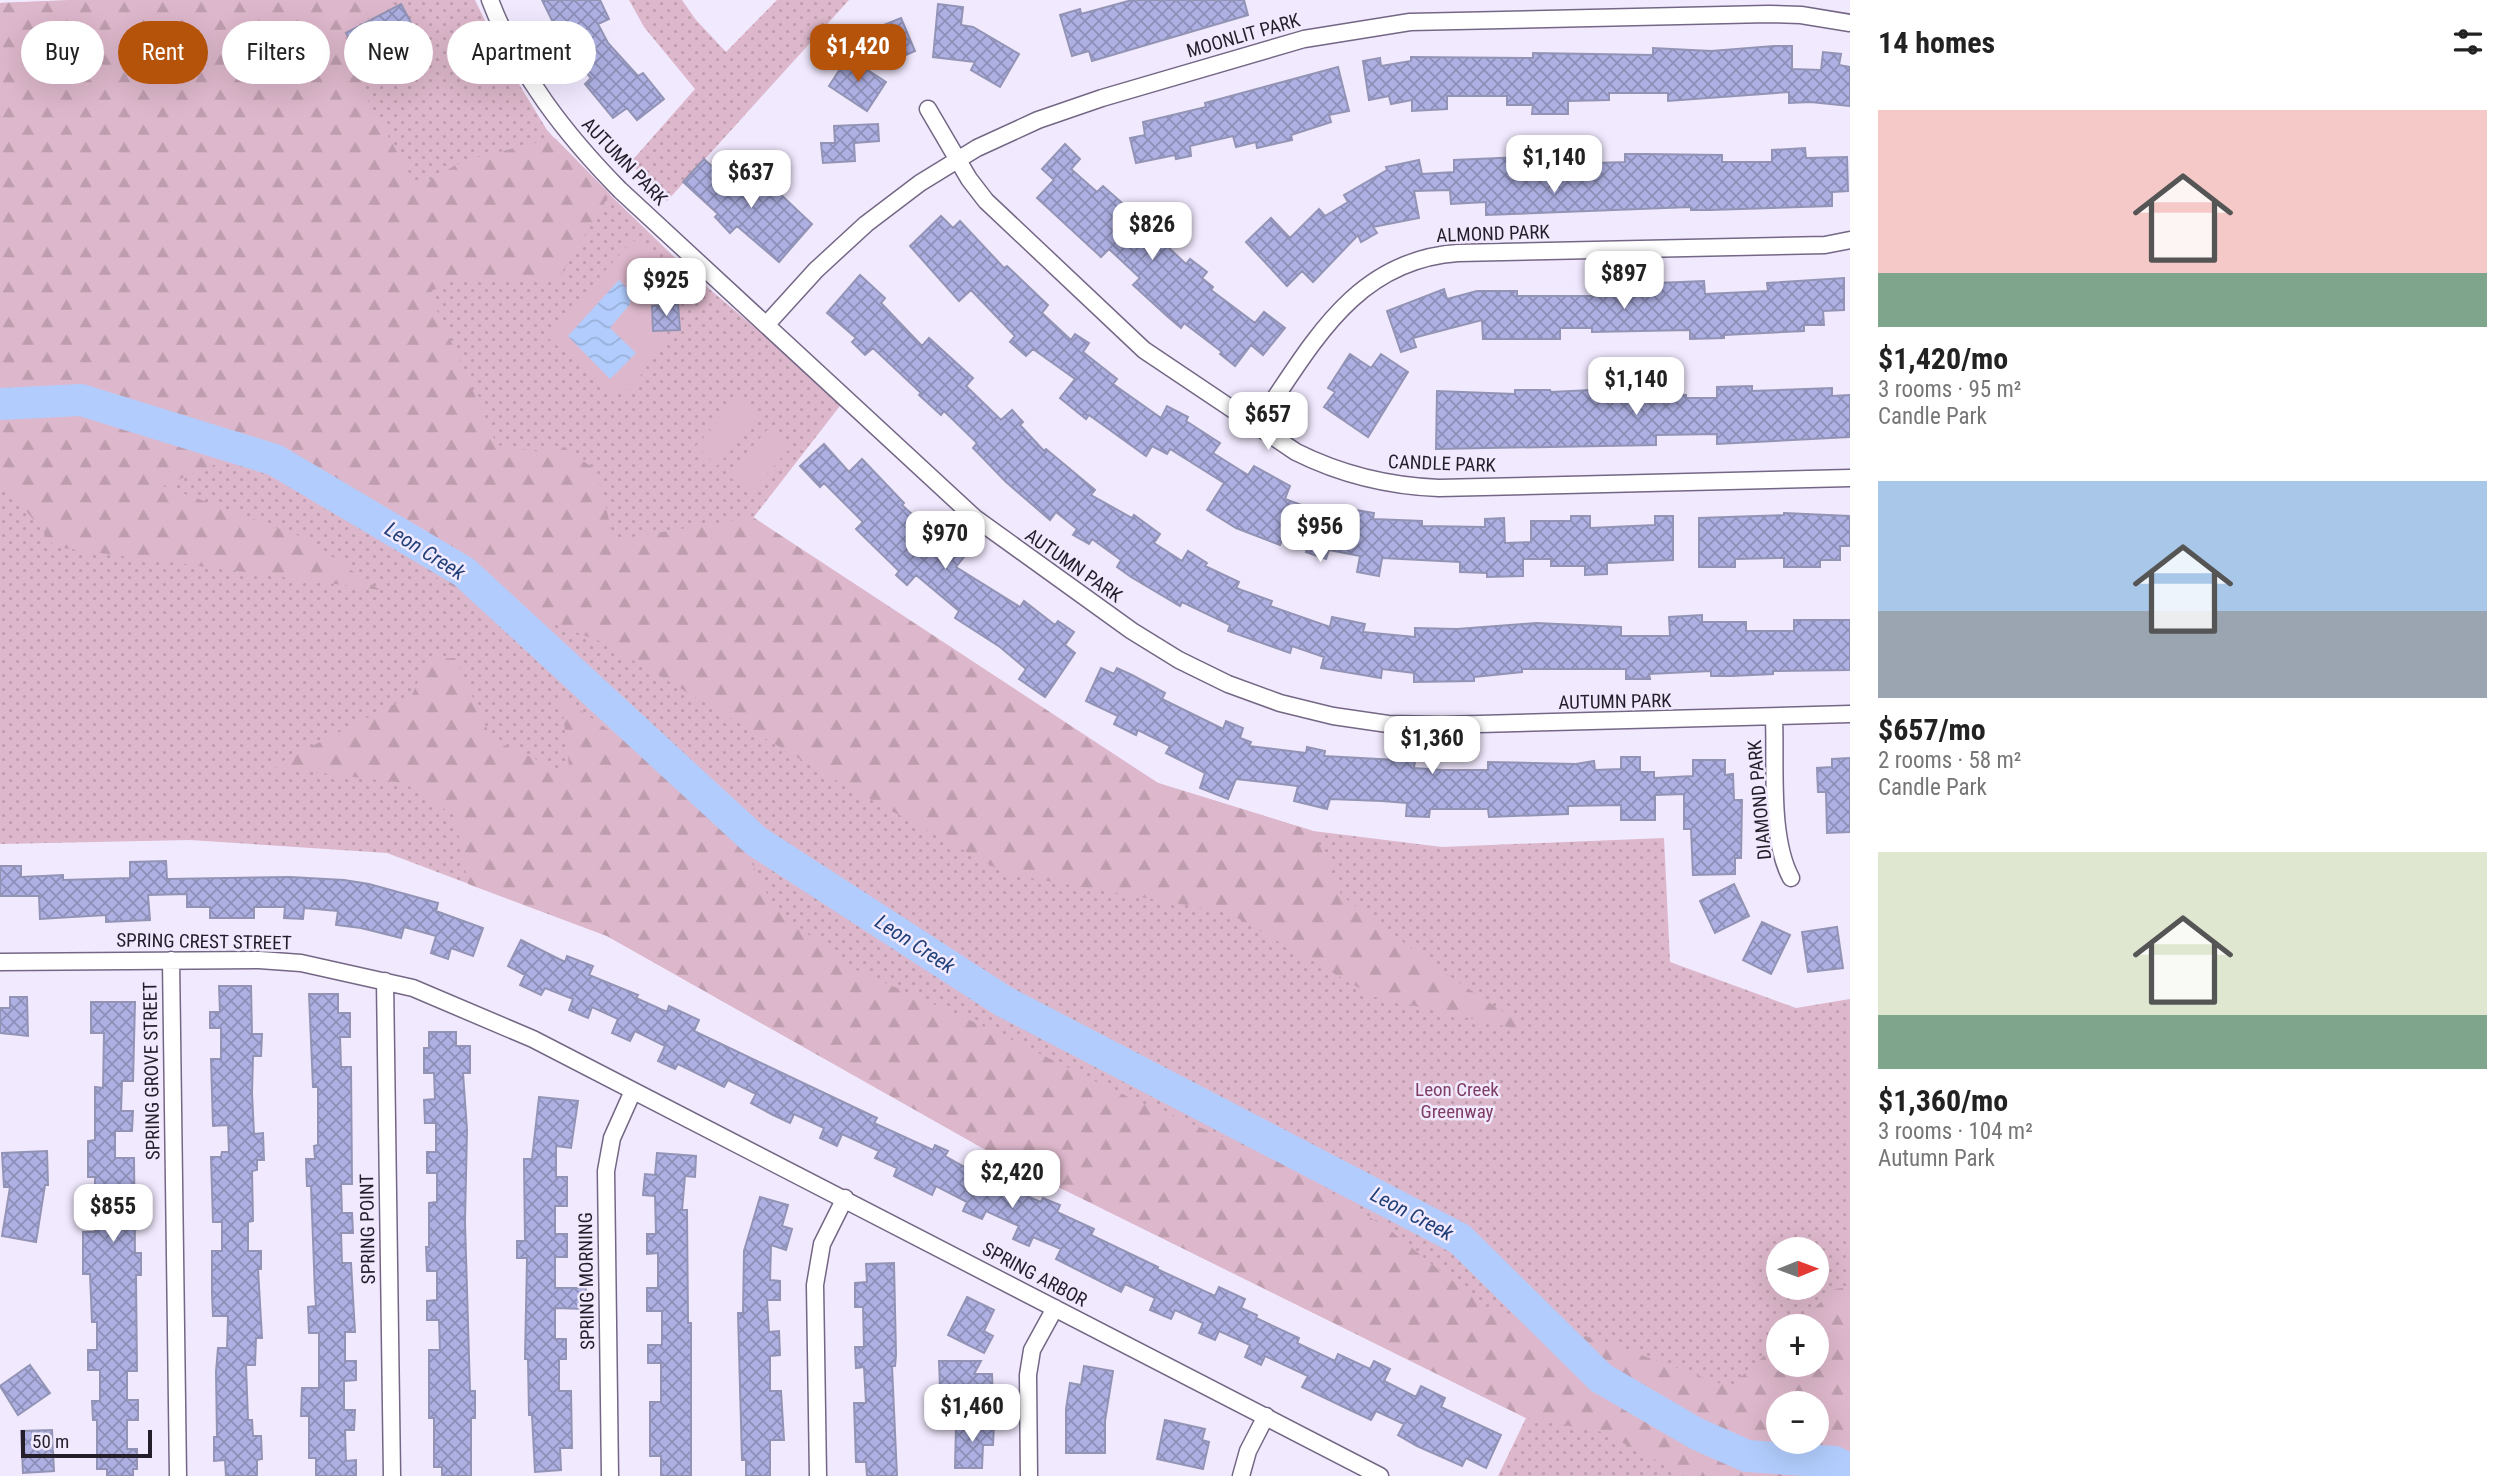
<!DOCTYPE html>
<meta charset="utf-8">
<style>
:root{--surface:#fff;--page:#f2f2f2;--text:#222;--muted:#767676;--accent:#b45309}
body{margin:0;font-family:"Roboto Condensed",sans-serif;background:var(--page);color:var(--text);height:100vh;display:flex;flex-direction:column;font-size:26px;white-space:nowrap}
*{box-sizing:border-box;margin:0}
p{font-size:23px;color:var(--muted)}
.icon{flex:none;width:38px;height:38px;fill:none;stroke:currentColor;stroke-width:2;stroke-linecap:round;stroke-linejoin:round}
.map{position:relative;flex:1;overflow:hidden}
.sheet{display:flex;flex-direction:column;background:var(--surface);width:665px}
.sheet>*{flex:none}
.top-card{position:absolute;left:21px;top:21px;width:665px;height:63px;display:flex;gap:14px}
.needle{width:46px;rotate:89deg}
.fabs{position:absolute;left:1766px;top:1237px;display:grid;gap:14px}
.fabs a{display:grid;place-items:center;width:63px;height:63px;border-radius:50%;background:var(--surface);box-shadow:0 7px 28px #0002;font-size:35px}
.scale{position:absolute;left:21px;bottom:18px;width:131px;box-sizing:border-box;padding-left:7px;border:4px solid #241e2b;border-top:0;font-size:19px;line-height:24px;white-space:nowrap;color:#241e2b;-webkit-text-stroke:5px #f1e9fe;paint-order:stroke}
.price{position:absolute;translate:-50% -60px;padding:0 16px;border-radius:14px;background:#fff;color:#222;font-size:23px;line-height:46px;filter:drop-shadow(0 2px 4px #0008)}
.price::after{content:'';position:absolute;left:50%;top:42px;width:21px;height:16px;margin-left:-10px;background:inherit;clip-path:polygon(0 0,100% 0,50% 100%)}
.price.current{background:var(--accent);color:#fff}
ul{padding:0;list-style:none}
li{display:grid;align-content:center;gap:14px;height:371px;padding:0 28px}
li span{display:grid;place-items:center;height:217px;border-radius:0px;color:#555}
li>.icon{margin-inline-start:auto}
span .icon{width:126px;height:126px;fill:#fffc;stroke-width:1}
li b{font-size:30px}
h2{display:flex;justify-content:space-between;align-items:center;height:84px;padding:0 28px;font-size:30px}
.pill{padding:0 24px;border-radius:32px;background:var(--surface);box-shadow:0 7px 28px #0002;font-size:24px;line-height:63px}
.pill.current{background:var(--accent);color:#fff}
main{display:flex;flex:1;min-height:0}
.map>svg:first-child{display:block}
</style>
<main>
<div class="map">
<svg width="1850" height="1476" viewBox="0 0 1850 1476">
<defs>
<pattern id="green-dots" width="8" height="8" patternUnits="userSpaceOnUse" patternTransform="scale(1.75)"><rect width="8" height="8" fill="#ddb7cb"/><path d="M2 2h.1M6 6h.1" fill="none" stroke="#be9dae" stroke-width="1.8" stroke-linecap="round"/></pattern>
<pattern id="forest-firs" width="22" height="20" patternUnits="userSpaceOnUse" patternTransform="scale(1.75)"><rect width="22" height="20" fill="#ddb7cb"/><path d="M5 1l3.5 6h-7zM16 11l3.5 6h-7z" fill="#be9dae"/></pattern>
<pattern id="water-waves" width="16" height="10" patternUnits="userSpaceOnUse" patternTransform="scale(1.75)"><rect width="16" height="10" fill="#b2cdfd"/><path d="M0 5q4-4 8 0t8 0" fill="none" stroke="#99b0d9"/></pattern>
<pattern id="building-cross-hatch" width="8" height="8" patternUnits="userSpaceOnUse" patternTransform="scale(1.75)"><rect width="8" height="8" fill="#aeb0e3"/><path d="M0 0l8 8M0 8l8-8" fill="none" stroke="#8d8fb8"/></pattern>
</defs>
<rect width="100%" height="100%" fill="#f1e9fe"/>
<path fill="url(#green-dots)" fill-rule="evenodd" d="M71,0H475L503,58L547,130L574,160L694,276L843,402L753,518L932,639L1158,783L1313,831L1442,847L1664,838L1670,962L1796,1008L1850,999V1476H1498L1526,1418L1002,1159L607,936L387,853L190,840L0,844V3ZM1778,1250H1816V1288H1778ZM1778,1326H1816V1365H1778ZM1778,1404H1816V1442H1778Z
M629,0H682L696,20L726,52L777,0H849L667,201L630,163L695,89L644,27Z"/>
<path fill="url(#forest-firs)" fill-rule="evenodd" d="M80,0H399L343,33L361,67L363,92L417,187L463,161L555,138L610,194L557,281L459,278L429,292L497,445L541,452L564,447L597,471L614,540L753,517L1158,783L1313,831L1342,896L1439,969L1535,1033L1375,997L1227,912L1007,874L844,785L602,642L444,583L263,445L163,486L305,538L380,590L55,547L0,478V3Z
M455,658L492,740L570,774L561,697L661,766L743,845L774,908L852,968L994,1031L1121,1094L1287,1164L1391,1231L1485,1307L1599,1340L1730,1387L1778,1343V1365H1816V1326H1795L1835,1289L1850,1287V1476H1686L1602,1432L1526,1418L1002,1159L607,936L468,884L455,816L404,783L271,767L412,695L428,659ZM1778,1404H1816V1442H1778Z"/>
<path fill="#ddb7cb" d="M633,240L662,264L666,339L629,392L624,388L615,397L546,336Z
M738,399L760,419L717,466L696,446Z
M769,428L791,447L749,494L727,474Z"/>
<path fill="url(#water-waves)" d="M619,280L631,292L630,304L610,328L636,353L610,379L568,336Z"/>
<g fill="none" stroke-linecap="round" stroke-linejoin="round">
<path stroke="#b2cdfd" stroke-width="32" d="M0,404L81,400L275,460L464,572L756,841L1003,1001L1460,1239L1601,1378L1697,1434L1747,1456L1835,1462L1850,1470"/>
</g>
<path fill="url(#building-cross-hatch)" stroke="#9394b5" stroke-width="2" d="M542,0H600L609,19L598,24L608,43L638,76L643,73L664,99L637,120L627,108L613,118L585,84L591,78L568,53Z
M1132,0H1244L1248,15L1092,61L1089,51L1072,56L1060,15L1080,9L1081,14Z
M401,4L416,32L400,41L408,55L389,65L382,51L362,62L346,33Z
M938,4L963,7L961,25L973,27L1019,54L1000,87L971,70L975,62L933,57Z
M901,18L915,51L886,64L871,30Z
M1774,46H1792V69L1821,70L1823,52L1841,54L1839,65L1850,67V106L1810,102L1789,103V92L1668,101V93H1609V100L1568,101V114H1532L1533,105H1507V96H1447V109L1412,111V100L1391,104L1389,96L1369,100L1363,61L1380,58L1381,66L1411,61V57L1533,58V53L1653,55V48L1711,51Z
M848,57L886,82L867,111L829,86Z
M1338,67L1349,111L1329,115L1331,122L1291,135L1292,140L1257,148L1256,142L1236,147L1233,136L1190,146L1191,156L1176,159L1175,155L1136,163L1130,138L1145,135L1143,122L1206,107L1205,103Z
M878,124L879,141L854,143L855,161L823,163L821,143H835L834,126Z
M1065,144L1080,159L1071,169L1097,192L1103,186L1130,210L1132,207L1153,227L1150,230L1186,264L1190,259L1207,272L1202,278L1213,287L1211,290L1255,323L1264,312L1285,328L1263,355L1251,345L1235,366L1220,354L1222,352L1184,323L1181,328L1168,317L1133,285L1140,278L1109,249L1101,257L1037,198L1054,180L1042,169Z
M1805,148L1806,158L1847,157L1848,191L1832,192V206L1710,210H1691V207L1486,215V202L1451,204L1450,190L1414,191L1419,218L1373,227L1377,233L1361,242L1358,235L1313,282L1302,271L1287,286L1246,242L1271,218L1290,238L1319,209L1325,216L1348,202L1344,195L1387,170L1386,167L1419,160L1422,174L1454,172V160L1521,157V159L1566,160L1565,164L1625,162V154H1645L1722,155V162H1772V150Z
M704,159L740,192L759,174L812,224L779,262L737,226L730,233L715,217L718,214L683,182Z
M941,216L953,228L960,221L1004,268L1007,266L1048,305L1042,313L1071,340L1075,334L1089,343L1083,352L1117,379L1113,384L1161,418L1167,406L1188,417L1186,421L1220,443L1213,453L1248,475L1254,466L1290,486L1285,499L1353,524L1356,510L1374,513L1373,519L1422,521V526L1485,527V519L1504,518L1505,543L1531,542V521H1571V516H1590V528L1655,525V516H1673V560L1607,563V574L1585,575V566H1551V559H1523V576L1487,577V573L1460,572V562L1382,558L1379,576L1357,572L1360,556L1329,550L1326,559L1306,552L1309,541L1285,532L1280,545L1236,528L1207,510L1224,483L1170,449L1167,454L1152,446L1146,456L1089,415L1086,419L1060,398L1075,379L1033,349L1026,356L1010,342L1015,336L971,290L959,301L910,246Z
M860,275L885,298L881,303L922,346L929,338L973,378L966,386L1001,420L1012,410L1023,422L1020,425L1044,451L1046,449L1095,490L1091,495L1132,518L1134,515L1160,534L1154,543L1182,561L1188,551L1207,563L1205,566L1239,582L1236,588L1272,601L1270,606L1330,627L1332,617L1365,624L1363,632L1415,637V628L1457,629L1536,623L1621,627V636H1670L1669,617L1702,615V622H1746V631H1794V620H1850V670L1773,671V674L1731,676H1711V671L1649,674L1650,679H1626V669H1522V672L1474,677V681L1414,682V673L1382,669L1381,678L1321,668L1324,657L1292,646L1290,653L1228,631L1230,625L1182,602L1180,606L1131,577L1117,567L1121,560L1092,539L1089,544L1073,535L1077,529L1056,512L1050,520L1006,482L973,448L977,443L944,411L941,415L919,395L921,393L873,348L865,355L852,342L856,338L827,313Z
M1844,278V310L1823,311L1824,325H1804V331L1724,335V338L1690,339V330L1592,332V328H1560V339H1483L1482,320L1413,338L1416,347L1401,352L1387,311L1444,289L1447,299L1477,291H1517V296H1608V285L1704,281L1705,294L1768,291L1767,283Z
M678,304L680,330L653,331L652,306Z
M1350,354L1371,368L1381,354L1408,372L1368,437L1324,407L1335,392L1328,388Z
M1752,386V391L1832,388V396L1850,395V437L1717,444V434L1656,435V445L1436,449L1437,391L1515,394V390H1550L1551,392L1631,388V391L1671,392V395H1686V398H1717V387Z
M824,444L849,472L862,459L904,503L902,505L951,550L953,548L964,557L956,567L1020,607L1024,601L1055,625L1058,621L1074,632L1065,645L1075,653L1045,697L1019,679L1026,669L1000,647L955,618L959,611L916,575L907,585L896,575L899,571L856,529L863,522L824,483L820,487L800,466Z
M1784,513L1850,516V546H1840V560H1820V567H1784V558L1735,559V567H1699V518L1784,515Z
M1101,668L1114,674L1117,668L1132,675L1165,693L1162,699L1223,729L1226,721L1243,728L1240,738L1251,742L1249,746L1306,753L1307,747L1325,751L1324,756L1415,761L1414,768L1442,770H1488V762L1576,764L1594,761L1595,770L1621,769V757H1640V772H1654V778L1693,776V760H1725V775L1733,774L1734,800H1742L1741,858H1735V874L1693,875L1691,829H1684V794L1655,795V820H1621V805L1568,806V814L1489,817L1488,809H1430L1429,817L1406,816L1407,803L1382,801L1330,799L1327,809L1294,801L1298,786L1236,779L1228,799L1200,788L1205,773L1166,753L1170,746L1138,730L1136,735L1114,724L1118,716L1086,701Z
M1850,758V832L1827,833L1826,792H1818L1817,768L1832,767V759Z
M166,861L167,879L290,877L344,880L369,884L438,903L436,911L483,928L473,956L451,948L448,959L431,953L436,936L404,927L401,938L361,928L336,925L338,911L304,908L303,919L284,918L285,907H254V918H210V907H187V894L148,895L150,920L106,922V915L40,919L39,896H0V866H21V877L63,875V880L130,878V862Z
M1734,884L1749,916L1715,933L1700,901Z
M1762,922L1790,935L1771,974L1743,960Z
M1837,927L1843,968L1808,972L1802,932Z
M521,940L565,962L567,956L593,966L589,975L638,995L636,998L667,1012L669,1006L699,1020L694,1031L877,1118L874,1123L933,1150L935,1145L948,1151L945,1156L979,1175L982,1166L995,1172L991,1181L1041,1202L1043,1198L1060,1205L1057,1212L1094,1229L1091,1235L1158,1267L1157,1269L1215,1296L1219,1287L1245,1299L1241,1308L1257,1315L1256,1318L1299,1338L1297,1343L1335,1361L1338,1354L1370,1369L1374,1361L1390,1369L1384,1381L1416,1397L1421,1386L1445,1398L1441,1407L1501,1435L1486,1468L1466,1458L1462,1466L1417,1446L1398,1435L1404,1424L1376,1411L1371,1420L1350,1410L1302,1387L1308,1376L1265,1356L1261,1365L1245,1357L1250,1345L1219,1331L1215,1340L1199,1333L1203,1323L1175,1310L1171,1319L1150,1310L1155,1298L1125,1284L1121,1292L1056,1259L1061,1249L1033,1237L1029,1246L1013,1239L1019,1226L986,1211L982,1219L963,1211L967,1202L936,1186L932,1195L894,1176L897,1168L875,1158L879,1151L842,1134L837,1146L820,1138L824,1128L794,1114L790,1123L773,1115L751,1103L756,1094L728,1080L724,1087L678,1064L675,1069L658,1061L665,1046L635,1031L630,1041L612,1033L618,1019L592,1007L588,1018L569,1010L573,999L545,988L541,995L520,985L525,975L508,966Z
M219,986H251L252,1034H262L261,1056H253L252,1093L254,1134L263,1133L264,1160H257V1170L252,1171L253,1221L248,1222V1251H261V1269H258L262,1338H256L255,1365H246L248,1420H252L253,1436H261L262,1459L257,1460V1476H226L225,1460L214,1461V1437H217L216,1372L218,1348H227L228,1316H213L212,1293V1251H222V1222H213L211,1157H221L222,1152H229L228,1125L213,1126L211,1059H221V1028H210V1012H220Z
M309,994H338V1013H350V1037H340L341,1067H351L352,1184H341L342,1213H352L353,1233H341L342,1263H351L355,1332H345V1361H356V1380L344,1381V1410H355L354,1430H345L346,1461L356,1460V1476H316V1458H309V1416H301L302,1388H319V1333H309L308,1307L316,1306L315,1293L311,1186H307L306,1159H315L314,1146L318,1145V1087H313Z
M10,997H27L28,1036L0,1033V1008H10Z
M91,1002H135L133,1081H122L121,1111H133L132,1131H115V1158H134L135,1253H141V1275H136L137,1371H127V1400H138V1420H127V1449H137V1469H133V1476H107V1469H97V1420H93L92,1401H100V1370H88V1350H97V1322H92L90,1274H83V1232H95V1177H88V1141L95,1140V1087L103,1088L104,1033H91Z
M429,1032H456V1046H470V1073H463L467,1130L465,1222L470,1391H475V1418H471V1476H442V1467H434V1418H429V1350H440L439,1320H427V1301L437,1300V1271H427L426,1247H429V1203L437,1202V1173H427V1152H436V1123H425L424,1100L435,1099L434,1073H424V1048H429Z
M539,1097L578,1101L571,1148L556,1146V1177H567V1206H555V1234H567V1257H555V1288H586L585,1309L555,1308V1339H566V1359H559V1391H571L572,1448H560L561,1470L535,1472L532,1415H529L528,1359H525L527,1258H517V1241H525L524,1159H532Z
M47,1151L48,1185H45L36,1242L2,1236L10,1187H4L2,1153Z
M657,1153L696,1156L695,1177L685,1176L682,1210H687L688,1323H691V1476H661V1456H650V1402H661V1363H648V1345H662V1311H647V1288H658V1253L647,1254V1234H656L655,1196L643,1195L645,1174L655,1175Z
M760,1197L788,1205L782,1226L792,1229L786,1250L771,1245L770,1280L780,1281V1300H767L769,1332L779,1331L780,1355L770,1356V1391H781L784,1440H770V1476H746V1460H742L738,1313H743L744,1251Z
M894,1263L896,1355L895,1366H892L897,1476H867L866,1462H856L854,1403H866L864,1367L856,1368L855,1347H864L863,1307H855V1283L867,1282L866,1264Z
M967,1297L994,1310L984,1331L993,1336L984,1353L948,1335Z
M939,1361H981L974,1374H992L993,1398L951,1399L950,1388H940Z
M30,1365L50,1393L18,1415L0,1386Z
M1084,1366L1113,1371L1105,1421V1453H1066V1409L1070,1383L1081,1385Z
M1165,1420L1205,1429L1202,1440L1209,1442L1203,1469L1157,1459Z
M956,1424H994L993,1445H983L982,1468H955Z
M52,1430L54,1471L23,1473L21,1431Z"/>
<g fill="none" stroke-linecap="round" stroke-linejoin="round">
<defs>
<path id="minor" d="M490,0C518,74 566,135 620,190L975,518L1132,631L1179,660L1228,684L1280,703L1333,716L1388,724L1442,725L1850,714
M928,109L969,179L986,201L1144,350L1296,452C1342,475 1388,486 1439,488L1850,478
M766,325L816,270L866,224L920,183L977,148L1038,120L1102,98L1304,39L1410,22L1768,14L1801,15L1850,23
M1256,426C1310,349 1352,260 1458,253L1825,245L1850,240
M1774,718C1776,765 1769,837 1791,878
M171,960L178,1476
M0,962L259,960L301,963L413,988L533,1039L1380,1476
M385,981L392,1476
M610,1476L606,1171L612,1138L633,1091
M818,1476L815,1285L822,1244L845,1198
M1029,1476L1028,1375L1032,1350L1055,1308
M1241,1476L1248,1451L1266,1416"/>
</defs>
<use href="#minor" stroke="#746785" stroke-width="19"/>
<use href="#minor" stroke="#fff" stroke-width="16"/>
</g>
<g text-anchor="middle" stroke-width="5" stroke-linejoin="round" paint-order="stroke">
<g font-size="19" fill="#241e2b" stroke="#f1e9fe">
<text transform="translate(1243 35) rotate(-16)" y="7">MOONLIT PARK</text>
<text transform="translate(625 161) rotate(46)" y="7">AUTUMN PARK</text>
<text transform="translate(1493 233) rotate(-2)" y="7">ALMOND PARK</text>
<text transform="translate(1442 463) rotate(2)" y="7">CANDLE PARK</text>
<text transform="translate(1074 565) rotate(35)" y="7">AUTUMN PARK</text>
<text transform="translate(1615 701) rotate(-1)" y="7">AUTUMN PARK</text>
<text transform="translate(1759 800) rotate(-95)" y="7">DIAMOND PARK</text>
<text transform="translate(204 941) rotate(1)" y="7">SPRING CREST STREET</text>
<text transform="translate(151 1071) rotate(-91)" y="7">SPRING GROVE STREET</text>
<text transform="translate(367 1229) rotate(-91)" y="7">SPRING POINT</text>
<text transform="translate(1035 1274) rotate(28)" y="7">SPRING ARBOR</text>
<text transform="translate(586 1281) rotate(-91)" y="7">SPRING MORNING</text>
</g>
<g font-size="19" fill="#7f3d64" stroke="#f1e9fe">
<text x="1457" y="1096">Leon Creek<tspan x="1457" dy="22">Greenway</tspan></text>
</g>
<g font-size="21" font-style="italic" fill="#213f77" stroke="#f1e9fe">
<text transform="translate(425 551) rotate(32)" y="7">Leon Creek</text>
<text transform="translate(915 944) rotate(33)" y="7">Leon Creek</text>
<text transform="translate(1412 1214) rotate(28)" y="7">Leon Creek</text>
</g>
</g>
</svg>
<div class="fabs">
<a><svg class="needle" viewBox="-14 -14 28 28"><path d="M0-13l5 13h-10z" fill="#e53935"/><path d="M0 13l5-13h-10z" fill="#767676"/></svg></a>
<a>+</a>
<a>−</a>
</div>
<div class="scale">50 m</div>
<b class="price current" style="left:858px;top:84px">$1,420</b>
<b class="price" style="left:1554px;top:195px">$1,140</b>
<b class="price" style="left:751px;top:210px">$637</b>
<b class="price" style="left:1152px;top:262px">$826</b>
<b class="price" style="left:1624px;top:311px">$897</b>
<b class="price" style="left:666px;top:318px">$925</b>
<b class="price" style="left:1636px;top:417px">$1,140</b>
<b class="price" style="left:1268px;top:452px">$657</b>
<b class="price" style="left:1320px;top:564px">$956</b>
<b class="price" style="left:945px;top:571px">$970</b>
<b class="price" style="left:1432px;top:776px">$1,360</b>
<b class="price" style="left:1012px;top:1210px">$2,420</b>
<b class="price" style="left:113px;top:1244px">$855</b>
<b class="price" style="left:972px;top:1444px">$1,460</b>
<div class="top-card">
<a class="pill">Buy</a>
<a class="pill current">Rent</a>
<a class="pill">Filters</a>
<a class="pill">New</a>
<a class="pill">Apartment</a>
</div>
</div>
<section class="sheet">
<h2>14 homes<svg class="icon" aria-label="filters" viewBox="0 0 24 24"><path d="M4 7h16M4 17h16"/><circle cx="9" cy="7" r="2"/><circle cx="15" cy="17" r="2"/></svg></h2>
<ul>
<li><span style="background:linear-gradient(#f6c9c9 75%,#7fa58c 0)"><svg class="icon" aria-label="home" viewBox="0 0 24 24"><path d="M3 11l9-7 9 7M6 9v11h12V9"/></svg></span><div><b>$1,420/mo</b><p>3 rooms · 95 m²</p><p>Candle Park</p></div></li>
<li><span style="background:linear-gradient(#a9c7e8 60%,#9aa5b1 0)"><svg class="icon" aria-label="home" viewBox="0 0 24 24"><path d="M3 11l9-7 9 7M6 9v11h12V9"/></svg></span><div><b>$657/mo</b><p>2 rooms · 58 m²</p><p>Candle Park</p></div></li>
<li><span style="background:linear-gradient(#dfe7d0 75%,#7fa58c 0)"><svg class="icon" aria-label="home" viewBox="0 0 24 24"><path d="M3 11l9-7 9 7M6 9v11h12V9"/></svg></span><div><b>$1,360/mo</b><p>3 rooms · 104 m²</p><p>Autumn Park</p></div></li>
</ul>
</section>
</main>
